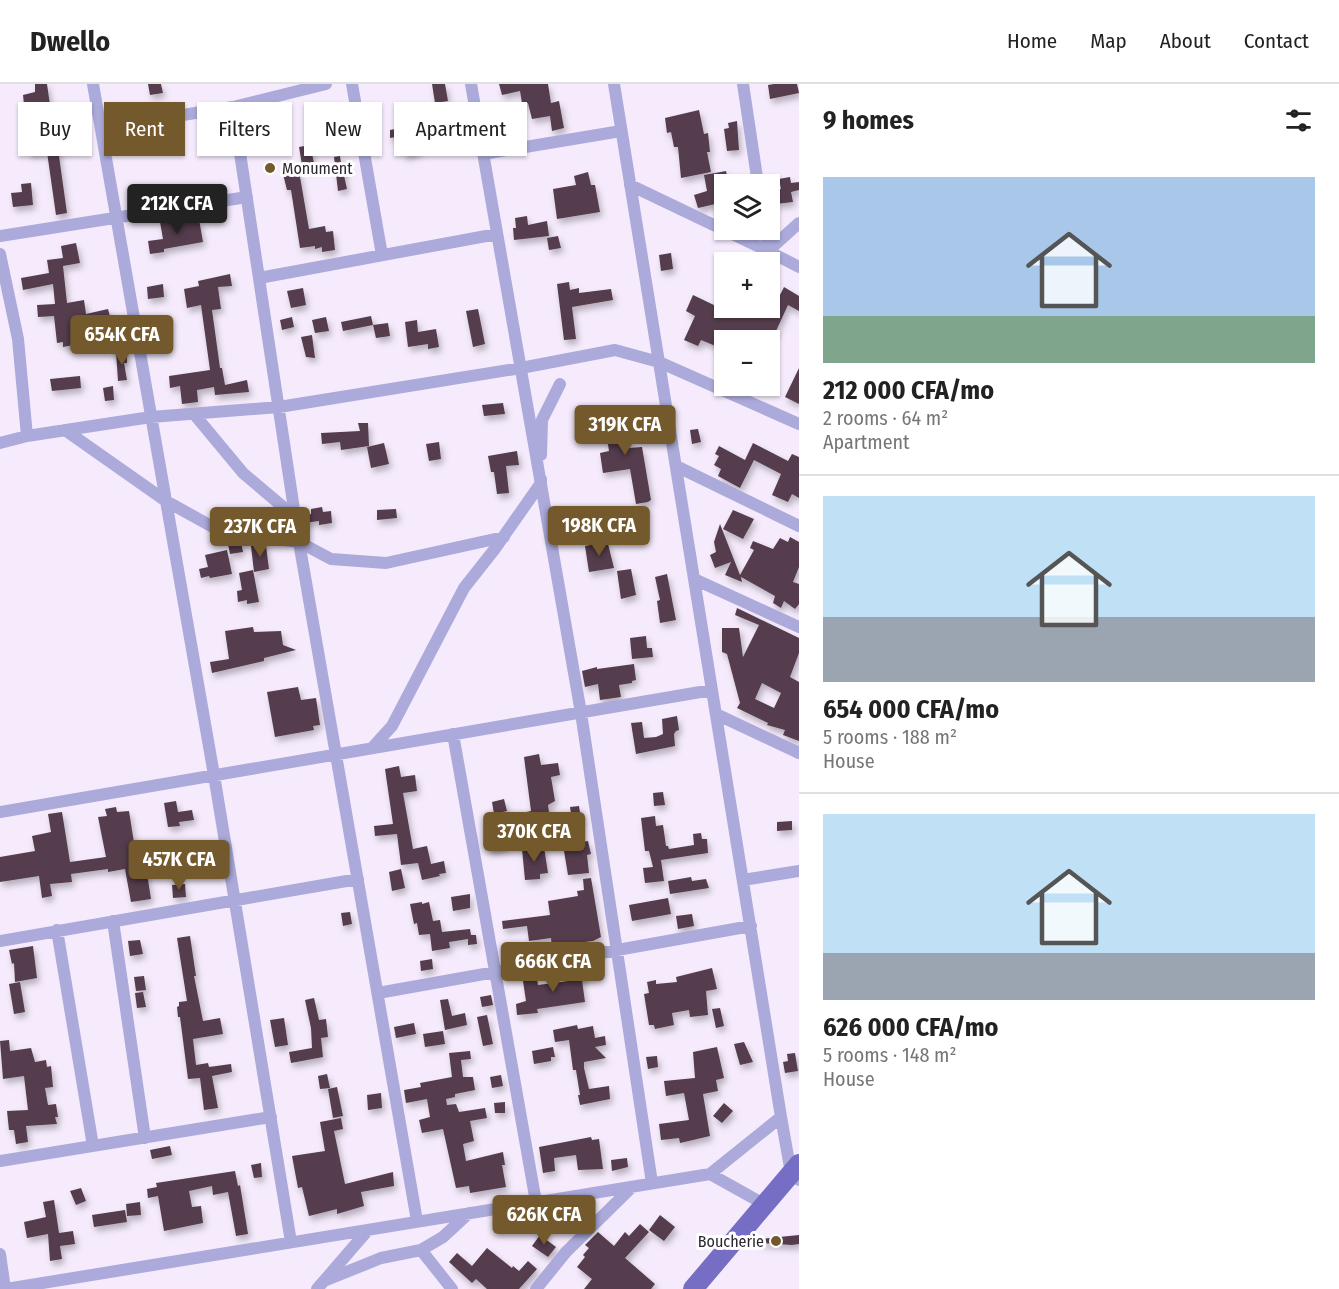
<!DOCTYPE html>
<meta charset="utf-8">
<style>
:root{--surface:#fff;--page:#f6f6f6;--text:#222;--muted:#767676;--line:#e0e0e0;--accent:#73592b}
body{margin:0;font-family:"Fira Sans Condensed",sans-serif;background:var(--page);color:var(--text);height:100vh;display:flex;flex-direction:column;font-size:22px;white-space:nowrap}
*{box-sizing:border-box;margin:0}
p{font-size:20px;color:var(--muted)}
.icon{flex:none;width:33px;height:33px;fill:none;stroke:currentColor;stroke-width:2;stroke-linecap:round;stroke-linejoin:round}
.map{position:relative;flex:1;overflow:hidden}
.side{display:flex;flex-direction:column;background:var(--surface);width:540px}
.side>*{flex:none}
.top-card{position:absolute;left:18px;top:18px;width:570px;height:54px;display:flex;gap:12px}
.tools{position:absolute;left:714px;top:90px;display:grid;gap:12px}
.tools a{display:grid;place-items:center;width:66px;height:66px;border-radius:0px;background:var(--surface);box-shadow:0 2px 4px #0004;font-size:30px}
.price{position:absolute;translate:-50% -51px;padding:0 14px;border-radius:6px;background:var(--accent);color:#fff;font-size:20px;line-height:39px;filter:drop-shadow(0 2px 3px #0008)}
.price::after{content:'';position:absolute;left:50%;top:36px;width:18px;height:14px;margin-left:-9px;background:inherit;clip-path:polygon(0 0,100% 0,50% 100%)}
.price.current{background:#222;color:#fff}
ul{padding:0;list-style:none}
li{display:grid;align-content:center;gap:12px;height:318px;padding:0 24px}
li+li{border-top:2px solid var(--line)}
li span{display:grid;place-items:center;height:186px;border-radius:0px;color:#555}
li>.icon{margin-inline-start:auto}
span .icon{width:108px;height:108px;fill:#fffc;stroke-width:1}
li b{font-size:26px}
h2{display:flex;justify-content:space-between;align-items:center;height:72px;padding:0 24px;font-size:26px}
.tag{padding:0 21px;border-radius:0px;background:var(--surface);box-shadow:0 2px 4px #0004;font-size:21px;line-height:54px}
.tag.current{background:var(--accent);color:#fff}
header{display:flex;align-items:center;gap:36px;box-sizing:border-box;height:84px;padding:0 30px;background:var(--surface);border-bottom:2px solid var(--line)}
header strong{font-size:28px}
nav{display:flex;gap:33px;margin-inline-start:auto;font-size:21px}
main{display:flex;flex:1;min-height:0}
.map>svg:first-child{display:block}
</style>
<header>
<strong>Dwello</strong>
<nav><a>Home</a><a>Map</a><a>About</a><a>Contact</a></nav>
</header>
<main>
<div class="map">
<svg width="799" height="1205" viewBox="0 0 799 1205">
<defs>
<filter id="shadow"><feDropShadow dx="2.5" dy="4.5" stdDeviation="3" flood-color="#0004"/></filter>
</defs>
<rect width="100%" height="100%" fill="#f5ebfc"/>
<path fill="#543d4d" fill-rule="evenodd" filter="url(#shadow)" d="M35,0H47L52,35H47L50,54L66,52L64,26L73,24L75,50L79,49L80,62L58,65L67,129L56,131L47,68L29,70L23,11L35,8Z
M148,0H161L163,9L150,11Z
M432,0H445L448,17L435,19Z
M499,0H548L551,19L559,17L564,44L552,47L550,32L532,35L528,19H522L520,7L502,11Z
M774,0H797L799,9L770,15L768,1Z
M501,26L504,42L493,44L490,28Z
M699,26L704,50L708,49L710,68H707L711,88L681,94L678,63H674L671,48L667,49L665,34Z
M737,37L739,66L727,67L724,45L729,44L728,39Z
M416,41L419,68L404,72L402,52L390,54V46Z
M310,61L314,79L302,81L299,63Z
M340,72L341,79L347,78L348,87H343L347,105L338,107L334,73Z
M299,87L309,145L325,142L326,148L333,147L335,166L322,168V163L315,165V162L300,164L291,106H287L283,90Z
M726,87L729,100H724V118L698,124L694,111L707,107L704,91Z
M588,88L591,101H595L600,128L557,135L553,105L576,101L574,92Z
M790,93L791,99L799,98V106L791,108L793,118L776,120L774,106L781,105L779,95Z
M31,99L33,121L13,123L11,109L22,108L21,100Z
M527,132L528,141L547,137L549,152L514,156L513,144H516L515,134Z
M183,135V138L199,135L203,158L164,165V168L150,170L148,157L163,155L160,138Z
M558,152L561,164L549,166L547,154Z
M76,159L80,179L63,182L67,219L84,216L86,230L108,225L111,236L71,245L73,261L63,263V258L57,259L54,232L38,233L37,221L55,220L53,200L23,206L21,194L49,189L47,176L63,174L61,162Z
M671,169L673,185L661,187L659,171Z
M230,190L232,202L218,203L221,225L212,226L220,284H222L225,301L247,296L249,308L215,311L214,303L197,306L198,318L182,320L180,302L170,304L169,292L210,286L201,221L187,224L184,205L199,202L198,197Z
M569,198L570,206L579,204V209L611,205L613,216L572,223L576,255L564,256L557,200Z
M163,200L164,213L148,215L147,203Z
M784,203L799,212V227L788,221L770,260V256H764L750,249L746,256H721L718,263L701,256L698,262L684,256L695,232L686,227L693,211L718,223L719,222L750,234L756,224H765L772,227Z
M303,204L306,221L291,224L287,207Z
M478,225L485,260L473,263L466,227Z
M371,232L373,241L343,247L341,238Z
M292,233L294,243L282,246L280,236Z
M326,233L329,247L315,249L312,236Z
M417,236L418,248L436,245L439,263L428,265V260L408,263L405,238Z
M388,239L390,252L376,254L373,241Z
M312,251L315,274L306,273L301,253Z
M116,268H127V279H124L127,296L118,297Z
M799,284V320L785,313Z
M80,292L81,304L52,307L50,295Z
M113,302L114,316L105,317L103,304Z
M503,319L505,330L484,332L482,321Z
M626,328L630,347L626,348L628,364L642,363L651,416L648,418L636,420L630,385L603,389L600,369L609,367L604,333Z
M358,339H368L369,362L341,366L340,358L322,360L321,349L360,347Z
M698,345L701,358L692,360L690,346Z
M439,358L441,375L429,377L426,360Z
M384,359L389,380L371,384L367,363Z
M753,359L788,377L792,370L799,373V414L792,410L788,418L772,411L781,390L754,376L740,404L718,392L721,385L714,381L719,372L715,370L719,362L745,376Z
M517,367L519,381L506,382L509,409L497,410L494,388H491L488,372Z
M322,423L323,428L331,427L332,439L319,441V437L304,439L303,431L311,430V425Z
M396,425L397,434L377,436V426Z
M733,426L754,435L743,455L723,445Z
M720,440L740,491L754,466L750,464L753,457L773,465L780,454L788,458L790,453L799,458V483L793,498L799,500V520L795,525L784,517L781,524L773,519L775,512L741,493L742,498L725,491L731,478L715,484L710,471L716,468L714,458Z
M238,458H241L243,468L230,470L228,460Z
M606,458V461L608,460L614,484L589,488L585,462Z
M259,461L266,462L269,485L254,488L251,462Z
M227,466L232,490L210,494L209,492L201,494L199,485L208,483L205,471Z
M631,485L636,511L621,515L617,487Z
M253,486L259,518L247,520V516L238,518L237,507L242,506L239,489Z
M667,490L676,536L660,539L657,517L660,516L655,493Z
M737,524L799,554V569L790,593L799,598V657L783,651L785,646L767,641L768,639L737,624L740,619L727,570L722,568V544H739L743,573L759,541L735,531ZM762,599L781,609L774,624L755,615Z
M253,543L254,548L281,547L283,561L296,566L264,574V577L212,589L210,578L229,575L225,547Z
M646,552L647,564H652L653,573L632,575L630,554Z
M634,580L636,596L632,597V599L619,601L621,613L600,616L598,600L585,603L582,587L597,583V585Z
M298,603L301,616L316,614L320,641L313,642L314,646L275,653L267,608Z
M677,632L679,646L676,647L674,650L675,662L636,670L631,639L642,638L644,654L656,653L663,650L662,635Z
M539,670L541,681L558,679L560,691L551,693L555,717L548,721L553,758L536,761L533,744L515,746L513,731L531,727L524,673Z
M399,682L401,693L415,691L417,707L403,709L413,765L427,762L431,780L444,777L446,789L439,790L440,792L422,796L418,779L401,781L397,750L375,752L374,742L393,740L385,685Z
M663,708L665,721L654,722L653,709Z
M504,715L507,727L494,730L492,718Z
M176,717L178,728L192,726L194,736L179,738L180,742L168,743L164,719Z
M579,722L581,735L572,736L570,723Z
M116,723L117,728L129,727L138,784L146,783L151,815L131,818L125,785L108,788V785L71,790L72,798L50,800L52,812L42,814L39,792L0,798V773L35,767L32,752L51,748L48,730L62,728L70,778L106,773L98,733L107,732L105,725Z
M655,732L656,742L663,741L666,762H668L669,765L694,761L693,750L701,749L702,755H707L708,769L661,776L664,797L645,799L643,784L653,783L649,767H645L641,734Z
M792,737V746L777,747V738Z
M503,751L506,763L489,767L488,755Z
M588,757L591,770L587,771L589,789L568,791L564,767L577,764L576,759Z
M182,760L186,786L177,788L175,781L155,784L152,769L173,765L172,762Z
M544,763L548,789L540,790V795L525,796L522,765Z
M401,785L405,804L392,807L389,788Z
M691,793L692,797L706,795L709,804L670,810L668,797Z
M591,794L601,853L593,857L567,860V862L552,864L551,854L529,857L527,842L503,845L502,837L550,831L548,817L578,812L577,807L584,806L583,795Z
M185,800L186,813L173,814L172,801Z
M470,810V824L453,827L451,813Z
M668,814L671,830L632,837L629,821Z
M422,818V820L429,818L433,837L440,836L442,848L470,845L471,851H476L477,860L468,861V855L449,858L450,864L432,867L430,850L419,851L417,839L414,840L410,820Z
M350,828L352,840L343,842L341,829Z
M692,830L694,842L678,845L676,832Z
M190,852L196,892H194L203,937L220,934L223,950L193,955L196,981L208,979L209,983L231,980L232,988L212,992L218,1024L204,1026L200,994L188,995L180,933H178L177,923L179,922V918L187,917L177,854Z
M140,856L143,870L130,872L128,857Z
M33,862L37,894L15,898L14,879L12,880L9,866Z
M432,875L433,885L421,887L420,877Z
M585,884L587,895L582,896L585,918L537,925L538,929L517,931L516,920L526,917L523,897L537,895L538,901L568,897L567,888Z
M712,884L717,905L706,907L708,931L690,933L689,926L672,929L674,941L655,945L654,941H649L644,910L649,909L647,898L656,896V900L677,898L676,893Z
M144,892L146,906L136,907L134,893Z
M20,898L25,928L14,930L9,900Z
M143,908L146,923L137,924L135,909Z
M491,911L493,921L482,923L480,913Z
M314,914L319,936L326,935L328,953L321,954L323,973L291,979L289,968L312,964L311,944L305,916Z
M448,915L452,932L465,929L467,941L445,946L440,916Z
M720,924L724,942L716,944L712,925Z
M487,931L493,960L483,962L477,933Z
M284,934L288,961L275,963L270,936Z
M414,939L416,950L396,954L394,943Z
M577,941L578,945L593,942L595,954L605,952L606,961L595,963L606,974L584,978V984L589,1005L609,1002L610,1015L580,1021L578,1011H580L576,986H573L569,956L555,958L553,946Z
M443,947L445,960L425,963L423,950Z
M9,956L10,967L31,964L35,978L46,976L47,983L51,982L53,1003L45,1004L48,1021L56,1020L58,1033H55L57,1040L26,1042L28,1058L16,1060L14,1046H9L7,1027L28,1026L24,992L3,995L0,957Z
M744,958L753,978L740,981L734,960Z
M553,963L555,973H551V977L534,980L532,967Z
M717,963L724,994L716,996L718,1007L703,1010L710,1052L680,1059L679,1054L661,1056L659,1040L689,1036L684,1009L666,1012L664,997L695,994L693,968Z
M470,967L471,975L461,976L463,993H473L475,1006L455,1010V1013L446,1015L447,1021L456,1020L459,1028L485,1024L487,1034L470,1037L474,1057L463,1060L466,1077L503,1068L505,1081H502L506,1103L470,1109L469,1102L456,1104L443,1045L422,1049L419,1036L430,1033L427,1015L406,1019L404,1006L421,1003L420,999L452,993L449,969Z
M795,969L798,987L785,989L783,978L788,977L787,970Z
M657,972L658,983L648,985L646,973Z
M327,990L330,1004L320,1005L318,992Z
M501,991L503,1002L492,1004L490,993Z
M337,1003L343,1032L333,1034L328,1005Z
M381,1009L382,1024L368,1026L367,1011Z
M505,1018V1029H495L494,1019Z
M724,1019L733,1027L722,1039L713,1032Z
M341,1034L343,1045L334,1047L345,1100L393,1088L394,1102L361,1108L364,1122L337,1130V1125L309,1132L302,1103L298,1104L292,1072L325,1067L320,1038Z
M591,1053L592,1056L599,1055L603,1085L578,1086L576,1071L554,1074L555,1087L543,1089L539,1063Z
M170,1062L172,1071L152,1075L150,1066Z
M627,1074L628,1083L612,1087L611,1076Z
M261,1079L262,1093L254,1094L251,1081Z
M235,1087L238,1102L240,1101L248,1150L236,1152L228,1108L213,1111L212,1102L189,1107L192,1123L201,1122L203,1139L164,1147L158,1112L148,1114L147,1105L157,1103L156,1099Z
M81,1104L86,1117L76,1121L70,1107Z
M54,1116L59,1149L73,1147L75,1160L60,1162L62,1175L50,1177L48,1150L27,1154L24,1138L46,1133L43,1118Z
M140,1118L141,1131L127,1132L126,1120Z
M125,1126L127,1138L94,1143L92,1131Z
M660,1131L675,1143L664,1157L649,1146Z
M640,1140L649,1148L625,1174L655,1200L651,1205H584L592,1195L577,1183L585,1173L583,1171L589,1164L585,1161L598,1148L614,1162L625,1148L629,1152Z
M540,1151L556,1163L548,1173L532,1162Z
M799,1151V1160L792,1161L760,1159V1155Z
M487,1164L512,1184L513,1182L519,1187L528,1177L537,1185L519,1205H487L476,1195L472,1199L449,1178L457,1169L472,1182Z"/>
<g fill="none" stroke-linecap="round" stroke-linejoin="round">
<path stroke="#abaada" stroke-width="12" d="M93,0L214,691L291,1158
M352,0L382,171
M471,0L581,629L652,1099
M614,0L781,1033L791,1089L799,1096
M743,0L758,100
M233,23L299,458L417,1137
M101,44L233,23L326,0
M483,70L621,47
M630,101L768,167L799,139
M765,146L768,167L799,183
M0,152L247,113
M0,170L18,255L27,352
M259,194L497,150
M194,330L243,389L295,433
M65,346L166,417L220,447L299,458L331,475L386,479L504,453
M0,359L27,352L151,333L279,323L521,284L615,266L659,278L799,340
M541,371L542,336L560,300
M676,382L799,442
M694,495L799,543
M716,630L799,669
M453,650L536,1118
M372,664L392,642L464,504L494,466L541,399V395
M0,728L712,606
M743,796L799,787
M113,837L145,1054
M57,846L93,1062
M0,857L358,795
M378,909L751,842
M0,1077L271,1033
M710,1090L764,1120
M421,1166L452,1205
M0,1170L5,1205
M324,1197L381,1174L421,1166L443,1153L469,1129
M6,1205L710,1090L781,1033
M317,1205L368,1146
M536,1205L566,1168L632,1103"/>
<path stroke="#756ec4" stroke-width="20" d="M693,1205L799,1080"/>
</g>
<g fill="#73592b" stroke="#fff" stroke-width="2">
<circle cx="270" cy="84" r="6"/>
<circle cx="776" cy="1157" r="6"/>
</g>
<g text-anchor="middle" stroke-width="6" stroke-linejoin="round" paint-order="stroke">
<g font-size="16" fill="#2c2630" stroke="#fff" text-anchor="start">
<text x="282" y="90">Monument</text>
<text x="764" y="1163" text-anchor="end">Boucherie</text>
</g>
</g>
</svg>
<div class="tools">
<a><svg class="icon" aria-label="layers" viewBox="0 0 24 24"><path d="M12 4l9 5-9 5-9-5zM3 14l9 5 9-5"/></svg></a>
<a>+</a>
<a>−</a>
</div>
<b class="price current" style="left:177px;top:151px">212K CFA</b>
<b class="price" style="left:122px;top:282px">654K CFA</b>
<b class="price" style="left:625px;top:372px">319K CFA</b>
<b class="price" style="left:599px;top:473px">198K CFA</b>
<b class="price" style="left:260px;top:474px">237K CFA</b>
<b class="price" style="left:534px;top:779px">370K CFA</b>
<b class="price" style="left:179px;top:807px">457K CFA</b>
<b class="price" style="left:553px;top:909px">666K CFA</b>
<b class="price" style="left:544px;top:1162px">626K CFA</b>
<div class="top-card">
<a class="tag">Buy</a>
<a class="tag current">Rent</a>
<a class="tag">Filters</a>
<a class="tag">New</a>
<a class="tag">Apartment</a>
</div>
</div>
<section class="side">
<h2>9 homes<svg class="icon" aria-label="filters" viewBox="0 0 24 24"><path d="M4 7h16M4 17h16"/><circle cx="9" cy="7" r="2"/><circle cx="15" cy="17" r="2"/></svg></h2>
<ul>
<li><span style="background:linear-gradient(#a9c7e8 75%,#7fa58c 0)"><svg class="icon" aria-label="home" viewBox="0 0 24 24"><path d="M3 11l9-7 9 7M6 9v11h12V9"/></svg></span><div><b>212 000 CFA/mo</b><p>2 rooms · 64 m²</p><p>Apartment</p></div></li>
<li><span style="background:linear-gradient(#bfe0f5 65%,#9aa5b1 0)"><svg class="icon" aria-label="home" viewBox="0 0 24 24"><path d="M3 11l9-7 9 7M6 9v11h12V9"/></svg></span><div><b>654 000 CFA/mo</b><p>5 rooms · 188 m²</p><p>House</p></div></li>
<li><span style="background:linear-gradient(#bfe0f5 75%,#9aa5b1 0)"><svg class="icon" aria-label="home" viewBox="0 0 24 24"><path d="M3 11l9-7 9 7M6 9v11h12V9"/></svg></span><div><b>626 000 CFA/mo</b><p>5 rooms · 148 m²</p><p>House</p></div></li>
</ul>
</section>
</main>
